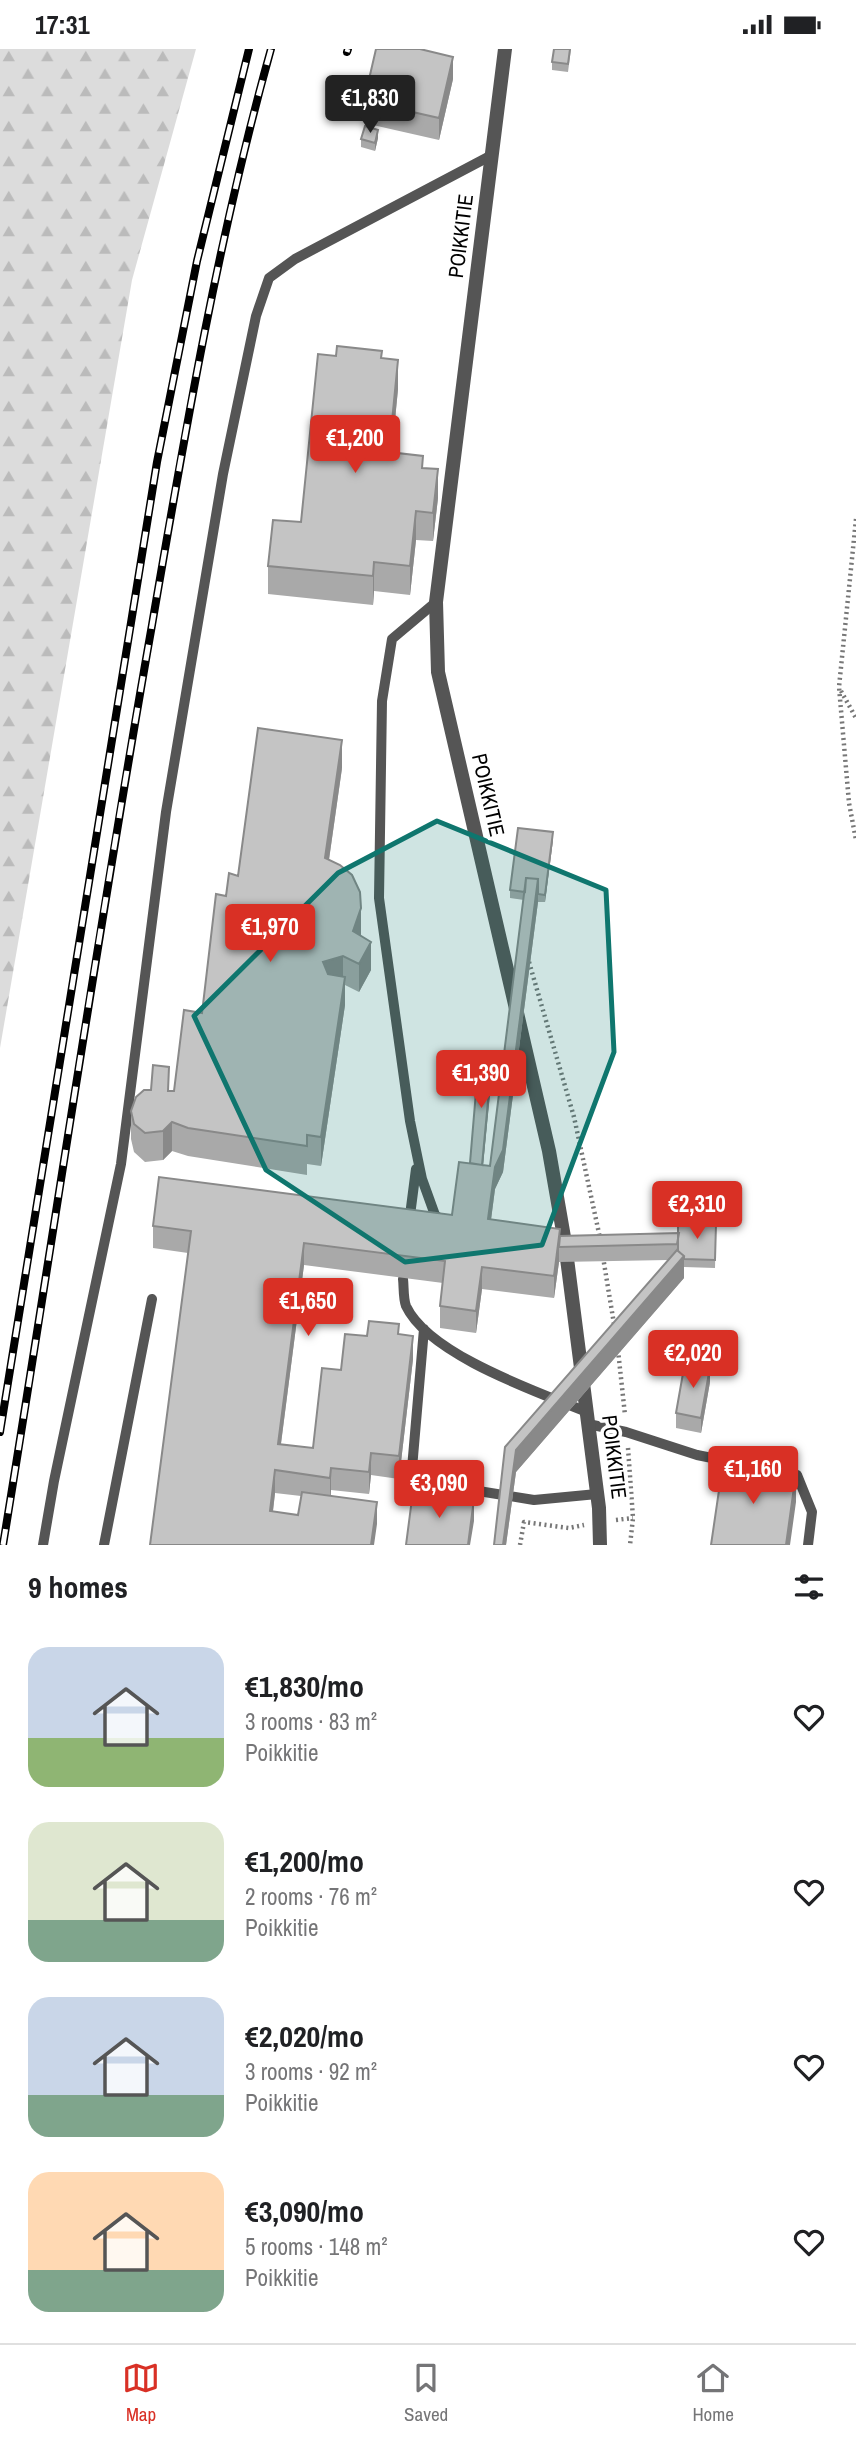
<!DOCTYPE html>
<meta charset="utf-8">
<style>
:root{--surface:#fff;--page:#f6f6f6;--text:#202124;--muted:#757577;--line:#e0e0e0;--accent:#d93025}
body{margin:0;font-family:"Archivo Narrow",sans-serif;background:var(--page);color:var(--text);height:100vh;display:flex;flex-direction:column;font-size:26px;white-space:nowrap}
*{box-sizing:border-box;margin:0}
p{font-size:23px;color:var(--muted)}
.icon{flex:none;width:38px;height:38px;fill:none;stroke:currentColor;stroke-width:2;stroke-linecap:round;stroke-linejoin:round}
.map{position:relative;height:1496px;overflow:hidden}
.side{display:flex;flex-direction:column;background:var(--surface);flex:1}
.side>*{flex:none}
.price{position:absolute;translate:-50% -60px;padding:0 16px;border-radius:7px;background:var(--accent);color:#fff;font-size:23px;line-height:46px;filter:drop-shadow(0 2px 4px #0008)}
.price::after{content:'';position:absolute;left:50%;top:42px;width:21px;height:16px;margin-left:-10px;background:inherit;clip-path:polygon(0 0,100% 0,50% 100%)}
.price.active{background:#222;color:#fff}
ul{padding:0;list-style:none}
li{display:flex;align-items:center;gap:21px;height:175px;padding:0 28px}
li span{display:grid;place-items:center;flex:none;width:196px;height:140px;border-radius:21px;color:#555}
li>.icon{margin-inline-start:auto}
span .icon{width:84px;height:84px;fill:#fffc;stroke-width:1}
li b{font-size:30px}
h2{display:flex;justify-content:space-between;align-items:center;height:84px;padding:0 28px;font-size:30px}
.status{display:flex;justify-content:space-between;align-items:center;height:49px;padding:0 35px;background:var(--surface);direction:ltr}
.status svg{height:19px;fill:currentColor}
.menu{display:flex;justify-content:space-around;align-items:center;height:98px;border-top:2px solid var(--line);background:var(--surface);font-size:19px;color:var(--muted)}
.menu a{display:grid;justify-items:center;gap:4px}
.menu .active{color:var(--accent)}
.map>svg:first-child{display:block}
</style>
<div class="status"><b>17:31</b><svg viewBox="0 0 49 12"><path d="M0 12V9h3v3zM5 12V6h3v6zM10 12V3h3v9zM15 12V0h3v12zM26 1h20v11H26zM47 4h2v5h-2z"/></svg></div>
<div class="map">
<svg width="856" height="1496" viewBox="0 0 856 1496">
<defs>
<pattern id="forest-firs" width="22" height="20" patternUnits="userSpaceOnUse" patternTransform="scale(1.75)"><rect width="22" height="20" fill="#dcdcdc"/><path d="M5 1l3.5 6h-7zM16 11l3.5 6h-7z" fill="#bbb"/></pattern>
</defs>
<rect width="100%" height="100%" fill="#fff"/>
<path fill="url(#forest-firs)" d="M0,0H196L132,231L0,999Z"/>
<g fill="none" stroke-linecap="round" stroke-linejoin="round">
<path stroke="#777" stroke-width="4.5" stroke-dasharray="2 3.5" stroke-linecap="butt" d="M856,470L839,638L849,754L856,791
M841,642L856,669
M529,913L574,1068L600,1189
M603,1208L614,1275
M618,1301L625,1366
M628,1399L633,1469L630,1496
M616,1471L633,1469
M520,1496L524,1473L569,1479L584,1476"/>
<path stroke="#555" stroke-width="10" d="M436,553L392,590L382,652L379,849L410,1072L418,1111L422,1130L435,1166L444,1173
M409,1174L416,1120
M403,1230C404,1238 403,1249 406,1257C429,1306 538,1343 587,1363
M424,1280L411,1431L534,1451L597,1445
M588,1375L626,1383L697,1406L797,1426L812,1463L808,1496
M43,1496L54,1432L121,1115L166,763L223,425L256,267L269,229L295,210L492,106
M104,1496L152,1250"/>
<path stroke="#555" stroke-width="14" d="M505,0L436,553L438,623L549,1102L565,1194L599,1459L600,1496"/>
<defs>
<path id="rail" d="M347,3L348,0
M0,1383L157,413L197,212L249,0
M3,1496C53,1189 98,882 152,576C185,383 218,189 271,0"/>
</defs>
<use href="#rail" stroke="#000" stroke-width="8"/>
<use href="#rail" stroke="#fff" stroke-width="5" stroke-dasharray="16" stroke-linecap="butt"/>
</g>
<path fill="#a9a9a9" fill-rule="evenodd" d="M571,0L568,23L552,21V13Z
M453,30L439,91L364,74V52Z
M378,89L375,102L361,98V90Z
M336,307L382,309L398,340L392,403L423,419L438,449L433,492L416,491L410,546L374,542L373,556L268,545V517L301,473Z
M342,719L329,811L361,887L371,921L359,943L345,936V956L321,1117L307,1115V1126L188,1107L172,1102L163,1111L145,1113L134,1103L131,1090V1062L169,1042H174L202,964L226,847L238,827Z
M553,791L545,853H538L503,1123L495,1140L491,1171L560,1187L678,1184L716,1175L715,1219L684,1218V1229L516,1423L506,1496H494L505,1398L668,1211L559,1213L554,1249L482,1240L476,1284L440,1279V1257L443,1234L304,1216L281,1395L313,1399L341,1321L367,1287L399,1286L413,1310L399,1430L371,1426L369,1445L331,1441V1446L377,1475L150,1496L188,1204L153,1199V1177L452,1166L470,1114L492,1024L483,1116L490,1117L524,851L510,849V841ZM275,1444L301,1447L298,1466L273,1463Z
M710,1333L701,1384L676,1379V1364Z"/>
<path fill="#898989" d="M453,8V30L439,91V69Z
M378,81V89L375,102V94Z
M398,311V340L389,431V403Z
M438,420V449L433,492V464Z
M416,462V491L410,546V517Z
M374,513V542L373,556V527Z
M342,691V719L325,838V809Z
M553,783V791L545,853V846Z
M538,830V853L503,1123L495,1140L488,1193V1170L495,1118Z
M361,859V887L353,882Z
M371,893V921L359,943V915Z
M343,907V935L323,942V913Z
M345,928V956L321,1117V1088Z
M492,1009V1024L481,1138V1123Z
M172,1073V1102L163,1111V1082Z
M560,1180V1198H559V1213L554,1249V1227Z
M304,1194V1216L278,1417V1395Z
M684,1207V1229L516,1423L506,1496H503L516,1401Z
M482,1218V1240L476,1284V1262Z
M413,1287V1310L399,1430V1407Z
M710,1318V1333L701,1384V1369Z
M371,1404V1426L369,1445V1423Z
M331,1419V1441L330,1451V1429Z
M275,1421V1444L270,1485V1462Z
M796,1424V1453L790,1496H786Z
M474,1450V1472L470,1496H468Z
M377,1453V1475L374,1496H371Z"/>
<path fill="#c4c4c4" stroke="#898989" stroke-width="2" d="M376,0H420L453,8L439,69L364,52Z
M554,0H570L568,15L552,13Z
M365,77L378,81L375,94L361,90Z
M337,297L382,302L381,309L398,311L389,403L423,407L422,419L438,420L433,464L416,462L410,517L374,513L373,527L268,517L273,471L301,473L318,305L336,307Z
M258,679L342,691L325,809L340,816L352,826L360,843L361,859L353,882L371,893L359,915L343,907L323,913L328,925L345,928L321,1088L307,1086V1097L188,1079L172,1073L163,1082L145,1084L134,1075L131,1062L136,1048L144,1041H151L153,1016L169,1018L168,1042H174L184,961L202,964L216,845L226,847L229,824L238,827Z
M518,779L553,783L545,846L538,845V830L526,829L525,843L510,841Z
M526,829L538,830L503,1101L495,1118L488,1170L560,1180L554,1227L482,1218L476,1262L440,1257L445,1212L304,1194L278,1395L313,1399L322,1319L341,1321L345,1285L367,1287L369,1272L399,1275L398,1285L413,1287L399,1407L371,1404L369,1423L331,1419L330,1429L275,1421L270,1462L298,1466L302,1443L377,1453L371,1496H150L191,1182L153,1177L159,1128L452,1166L459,1113L490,1117Z
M479,1007L492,1009L482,1116L470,1114Z
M678,1174L716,1175L715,1211L684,1210V1207L678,1202Z
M679,1184L677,1195L559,1198L560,1187Z
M677,1201L684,1207L516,1401L503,1496H494L505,1398Z
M685,1313L710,1318L701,1369L676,1364Z
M723,1414L796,1424L786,1496H711Z
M413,1442L474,1450L468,1496H406Z"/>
<path fill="#0f766e" fill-opacity="0.2" stroke="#0f766e" stroke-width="5" stroke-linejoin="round" d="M437,772L606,841L614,1003L542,1196L405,1213L266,1121L194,967L338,824Z"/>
<g text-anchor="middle" stroke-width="7" stroke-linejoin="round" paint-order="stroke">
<g font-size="21" fill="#000" stroke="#fff">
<text transform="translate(461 187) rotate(-83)" y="7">POIKKITIE</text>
<text transform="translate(488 746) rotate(77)" y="7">POIKKITIE</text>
<text transform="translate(614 1408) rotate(83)" y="7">POIKKITIE</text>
</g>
</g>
</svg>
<b class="price active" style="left:370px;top:86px">€1,830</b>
<b class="price" style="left:355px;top:426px">€1,200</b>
<b class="price" style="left:270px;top:915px">€1,970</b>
<b class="price" style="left:481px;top:1061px">€1,390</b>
<b class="price" style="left:697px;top:1192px">€2,310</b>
<b class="price" style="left:308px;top:1289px">€1,650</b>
<b class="price" style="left:693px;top:1341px">€2,020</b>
<b class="price" style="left:753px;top:1457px">€1,160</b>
<b class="price" style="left:439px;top:1471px">€3,090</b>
</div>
<section class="side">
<h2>9 homes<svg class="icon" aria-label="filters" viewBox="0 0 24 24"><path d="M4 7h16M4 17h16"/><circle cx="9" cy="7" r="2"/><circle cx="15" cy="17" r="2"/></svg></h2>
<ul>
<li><span style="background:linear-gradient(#c9d6e8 65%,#8fb573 0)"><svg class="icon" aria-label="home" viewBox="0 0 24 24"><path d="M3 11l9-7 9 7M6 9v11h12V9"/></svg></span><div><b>€1,830/mo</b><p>3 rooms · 83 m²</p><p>Poikkitie</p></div><svg class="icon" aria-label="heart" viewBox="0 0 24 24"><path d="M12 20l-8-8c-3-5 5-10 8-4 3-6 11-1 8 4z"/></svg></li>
<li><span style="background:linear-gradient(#dfe7d0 70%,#7fa58c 0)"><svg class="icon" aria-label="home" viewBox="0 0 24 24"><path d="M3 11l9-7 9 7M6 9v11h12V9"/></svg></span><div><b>€1,200/mo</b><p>2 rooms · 76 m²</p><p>Poikkitie</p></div><svg class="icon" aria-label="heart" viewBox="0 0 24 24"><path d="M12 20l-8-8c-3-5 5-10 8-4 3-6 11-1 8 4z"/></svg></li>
<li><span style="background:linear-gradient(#c9d6e8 70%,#7fa58c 0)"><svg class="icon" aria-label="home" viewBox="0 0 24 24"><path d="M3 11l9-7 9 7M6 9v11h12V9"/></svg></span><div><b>€2,020/mo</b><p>3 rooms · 92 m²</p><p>Poikkitie</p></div><svg class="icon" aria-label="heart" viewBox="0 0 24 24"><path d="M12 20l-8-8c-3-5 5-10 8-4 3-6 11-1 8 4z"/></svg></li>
<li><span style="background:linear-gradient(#ffd9b3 70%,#7fa58c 0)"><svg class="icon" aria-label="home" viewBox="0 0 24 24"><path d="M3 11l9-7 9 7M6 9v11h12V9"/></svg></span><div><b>€3,090/mo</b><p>5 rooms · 148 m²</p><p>Poikkitie</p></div><svg class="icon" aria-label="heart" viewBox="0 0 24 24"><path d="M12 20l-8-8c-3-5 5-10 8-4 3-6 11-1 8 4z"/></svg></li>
</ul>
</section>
<nav class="menu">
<a class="active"><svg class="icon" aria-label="map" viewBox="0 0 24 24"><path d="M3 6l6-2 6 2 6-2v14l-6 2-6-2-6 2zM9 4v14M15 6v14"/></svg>Map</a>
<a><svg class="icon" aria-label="saved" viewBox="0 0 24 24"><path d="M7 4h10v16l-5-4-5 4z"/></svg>Saved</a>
<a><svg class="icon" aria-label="home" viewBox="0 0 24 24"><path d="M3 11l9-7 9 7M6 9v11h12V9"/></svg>Home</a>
</nav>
